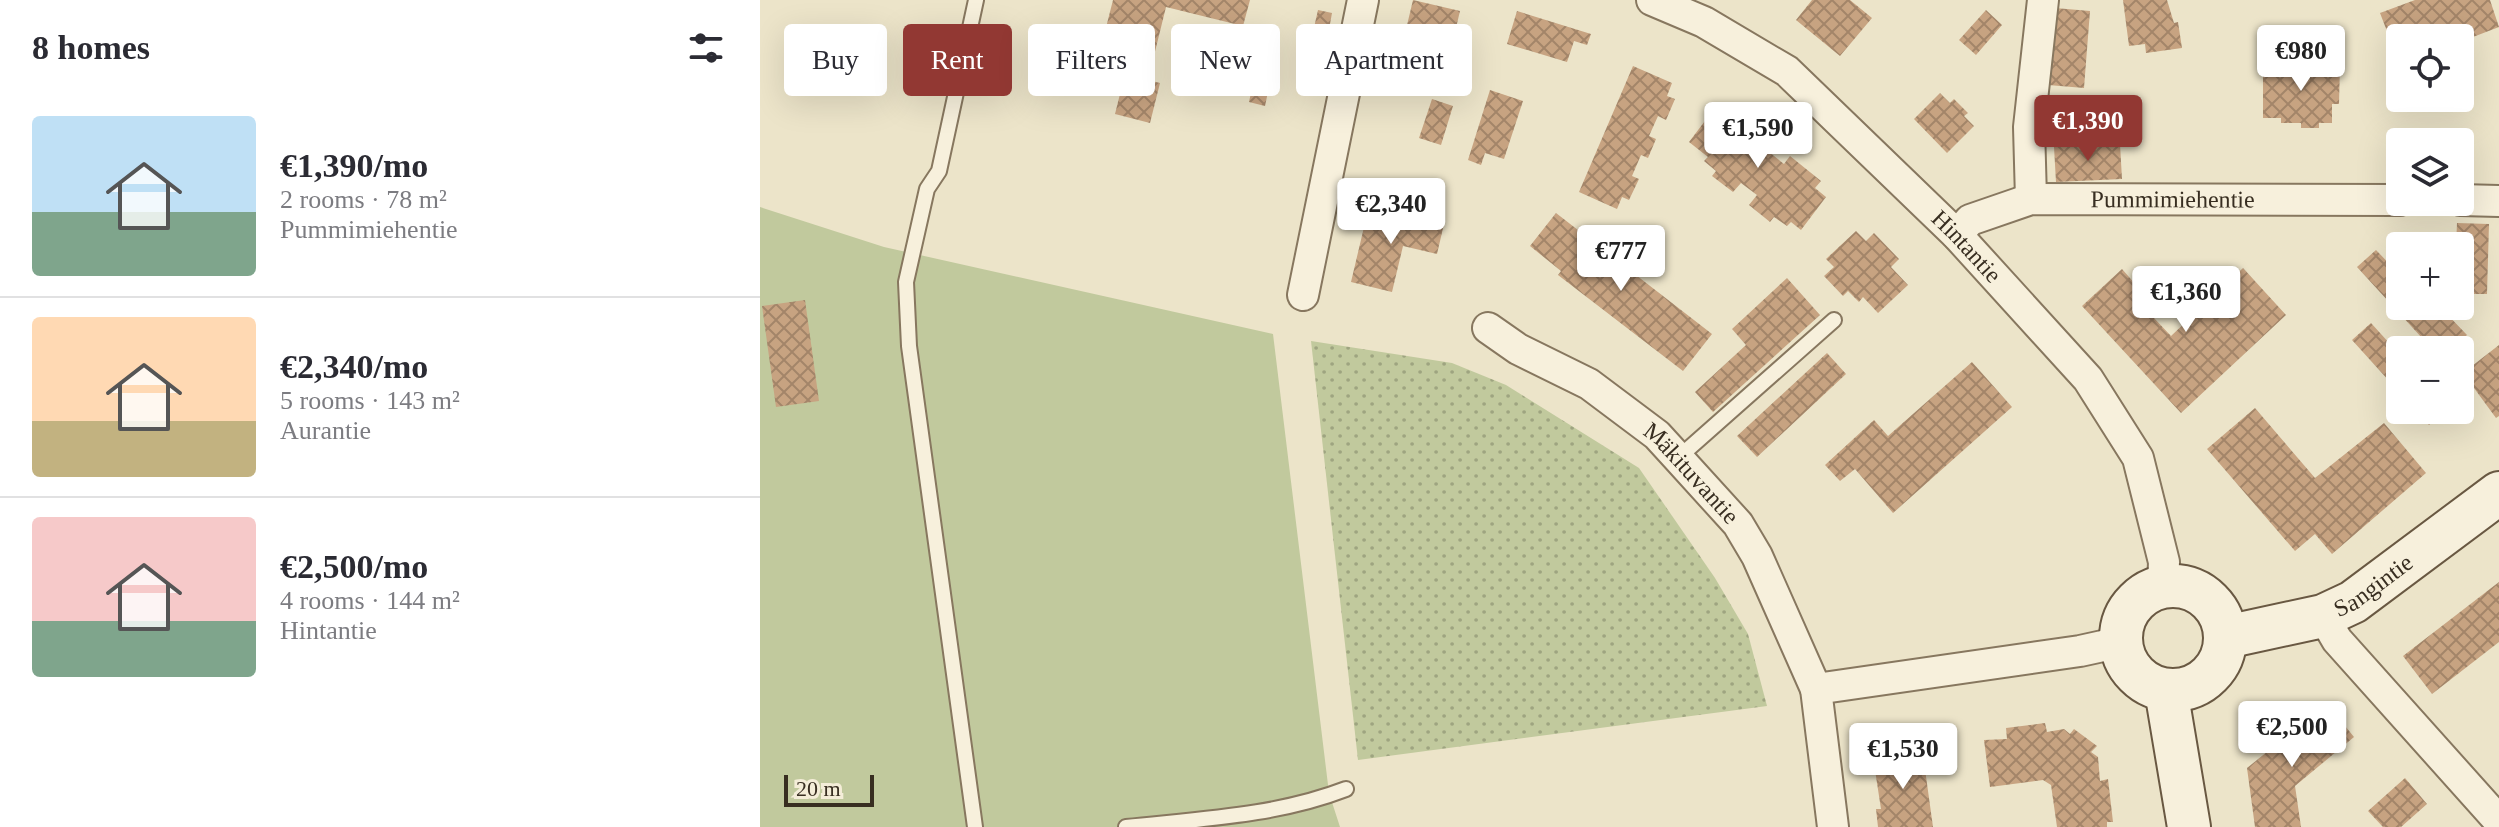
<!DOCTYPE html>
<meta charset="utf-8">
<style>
:root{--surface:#fff;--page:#f2f2f3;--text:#2b2b33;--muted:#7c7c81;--line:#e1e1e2;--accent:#923833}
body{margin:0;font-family:Georgia,serif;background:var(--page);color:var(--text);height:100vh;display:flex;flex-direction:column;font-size:30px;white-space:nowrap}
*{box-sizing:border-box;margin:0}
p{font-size:26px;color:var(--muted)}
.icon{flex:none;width:44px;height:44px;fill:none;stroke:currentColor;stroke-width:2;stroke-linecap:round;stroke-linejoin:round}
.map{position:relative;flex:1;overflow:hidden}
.sheet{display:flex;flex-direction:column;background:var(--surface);width:760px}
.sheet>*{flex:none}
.banner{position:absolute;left:24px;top:24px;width:760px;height:72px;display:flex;gap:16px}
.fabs{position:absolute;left:1626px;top:24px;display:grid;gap:16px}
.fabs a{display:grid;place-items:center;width:88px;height:88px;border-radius:8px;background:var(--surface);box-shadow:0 8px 32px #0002;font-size:40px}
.scale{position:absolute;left:24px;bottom:20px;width:90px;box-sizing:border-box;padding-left:8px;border:4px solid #382e21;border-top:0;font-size:22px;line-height:28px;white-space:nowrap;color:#382e21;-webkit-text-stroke:6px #f4edd8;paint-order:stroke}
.price{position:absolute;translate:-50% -68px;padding:0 18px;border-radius:8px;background:#fff;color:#222;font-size:26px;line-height:52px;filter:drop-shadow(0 2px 4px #0008)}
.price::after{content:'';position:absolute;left:50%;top:48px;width:24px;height:18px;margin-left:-12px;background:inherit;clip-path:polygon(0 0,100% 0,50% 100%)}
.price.current{background:var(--accent);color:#fff}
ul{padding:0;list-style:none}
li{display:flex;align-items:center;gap:24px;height:200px;padding:0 32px}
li+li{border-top:2px solid var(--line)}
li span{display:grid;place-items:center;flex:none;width:224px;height:160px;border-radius:8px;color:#555}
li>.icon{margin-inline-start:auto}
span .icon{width:96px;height:96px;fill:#fffc;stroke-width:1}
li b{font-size:34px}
h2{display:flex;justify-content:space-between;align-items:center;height:96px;padding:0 32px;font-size:34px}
.tag{padding:0 28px;border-radius:8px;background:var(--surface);box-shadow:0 8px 32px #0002;font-size:28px;line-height:72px}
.tag.current{background:var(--accent);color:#fff}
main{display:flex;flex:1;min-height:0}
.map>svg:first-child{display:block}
</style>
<main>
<section class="sheet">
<h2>8 homes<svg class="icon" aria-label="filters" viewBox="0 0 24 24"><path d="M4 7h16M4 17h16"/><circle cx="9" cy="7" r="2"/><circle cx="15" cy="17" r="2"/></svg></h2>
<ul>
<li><span style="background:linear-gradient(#bfe0f5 60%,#7fa58c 0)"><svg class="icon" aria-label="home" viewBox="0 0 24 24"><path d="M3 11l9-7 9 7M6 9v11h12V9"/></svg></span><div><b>€1,390/mo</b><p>2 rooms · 78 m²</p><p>Pummimiehentie</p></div></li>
<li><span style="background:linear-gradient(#ffd9b3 65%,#c2b280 0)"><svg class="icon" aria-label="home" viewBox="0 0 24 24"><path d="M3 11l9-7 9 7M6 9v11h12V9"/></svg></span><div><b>€2,340/mo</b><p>5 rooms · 143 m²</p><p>Aurantie</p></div></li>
<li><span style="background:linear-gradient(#f6c9c9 65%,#7fa58c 0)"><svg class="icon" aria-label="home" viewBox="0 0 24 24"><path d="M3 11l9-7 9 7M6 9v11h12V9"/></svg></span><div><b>€2,500/mo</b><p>4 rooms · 144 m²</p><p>Hintantie</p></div></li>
</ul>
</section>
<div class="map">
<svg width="1739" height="827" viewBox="0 0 1739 827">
<defs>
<pattern id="grass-dots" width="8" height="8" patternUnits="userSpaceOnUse" patternTransform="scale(2)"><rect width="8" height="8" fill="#c1c99d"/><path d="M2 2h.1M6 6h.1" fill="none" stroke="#9ea480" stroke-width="1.8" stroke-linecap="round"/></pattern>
<pattern id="building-cross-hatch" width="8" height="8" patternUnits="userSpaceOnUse" patternTransform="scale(2)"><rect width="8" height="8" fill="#c7a381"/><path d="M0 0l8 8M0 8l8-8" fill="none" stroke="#a38569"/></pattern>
</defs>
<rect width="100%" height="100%" fill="#ece4c9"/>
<path fill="url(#grass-dots)" d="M551,341L692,363L746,385L879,468L955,578L988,634L1007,706L598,760Z"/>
<path fill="#c1c99d" d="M0,207L124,247L513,334L569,793L580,827H0Z"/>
<path fill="url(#building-cross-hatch)" d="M353,0H490L483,26L406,7L388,80L400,83L390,123L355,114L364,78L335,71Z
M653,0L700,11L690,53L667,48L664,57L645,53L647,43L643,42Z
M1052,0H1090L1112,18L1080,56L1036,20Z
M1363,0H1407L1414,23L1418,22L1422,48L1386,53L1385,44L1369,46Z
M1655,0H1730L1739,27L1700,42V38H1640V65L1620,13Z
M1295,8L1330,11L1324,88L1288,85Z
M558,10L572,13L568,35L553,32Z
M1226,10L1242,25L1216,55L1199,40Z
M757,11L831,34L827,45L814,41L807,62L747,44Z
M1513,64H1580L1579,104H1572V123H1559V128H1541V123H1521V118H1503V71H1513Z
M873,66L912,83L907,96L915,99L906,120L898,116L889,136L896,139L888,158L881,155L872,176L879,179L869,200L862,197L857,209L819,192Z
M496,69L512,73L505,106L489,102Z
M730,90L763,101L744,159L725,153L721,165L708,160Z
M1180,93L1190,103L1194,99L1208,113L1204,116L1214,126L1187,153L1154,119Z
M672,99L693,106L681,145L659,138Z
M954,109L975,126L982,117L1011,140L1004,148L1024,164L1030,156L1061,181L1055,188L1066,197L1041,230L1031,222L1027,226L1014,217L1010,222L989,205L997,195L981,183L973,192L952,176L956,171L944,161L948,157L929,142Z
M1360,144L1362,179L1296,182L1294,147Z
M609,206L684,224L677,254L643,246L632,292L591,282Z
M796,213L952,334L923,371L798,275L801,271L770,246Z
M1697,223L1729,224L1727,294H1700V246H1696Z
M1096,231L1106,241L1114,233L1139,259L1131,267L1148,285L1118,313L1103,297L1099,302L1088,291L1083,296L1064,276L1074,267L1066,259Z
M1616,250L1640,275V306H1668L1677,316L1683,310L1707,335L1691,350H1673L1597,267Z
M1483,268L1526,315L1421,413L1322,306L1362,269L1383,293L1376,299L1411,336Z
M1027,278L1060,315L953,412L935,392L986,345L972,329Z
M45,300L59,401L16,407L2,306Z
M1611,323L1640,355V393L1592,340Z
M1739,345V416L1736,418L1703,373Z
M1067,353L1086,374L997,457L977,436Z
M1212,362L1252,407L1133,513L1095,469L1080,481L1065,465L1114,420L1128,436Z
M1495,408L1555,478L1624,423L1666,473L1572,554L1555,534L1535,551L1447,449Z
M1655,410H1685L1669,425Z
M1739,582V642L1672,694L1643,656Z
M1563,707L1571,720L1577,716L1594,737L1535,786L1541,827H1495L1487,768Z
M1285,723L1287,732L1304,729L1310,734L1314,729L1337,746L1331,752L1338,757L1340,781L1348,779L1353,822H1347V827H1297L1291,785L1283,780L1230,787L1224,740L1247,739L1246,728Z
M1158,751L1160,762H1164L1173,827H1118L1116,809H1121L1113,757Z
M1645,778L1667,804L1641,827H1623L1608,811Z"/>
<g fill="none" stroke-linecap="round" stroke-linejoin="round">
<defs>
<path id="lane" d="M918,458L1074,320
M215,827L149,346L146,282L167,189L179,171L216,0
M366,827C440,819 516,816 586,789"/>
<g id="street">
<path id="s1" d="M892,0L944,22L1027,71L1197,235L1328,379L1378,458L1404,562L1403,586"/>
<path d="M1271,199L1269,127L1283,0"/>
<path d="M1700,200L1739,201"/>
<path id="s2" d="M1197,235L1210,220L1271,199L1640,200"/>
<path d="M543,295L603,0"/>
<path id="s3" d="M728,328L758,349L829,384L897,435L918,458L978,524L997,556L1056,689"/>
<path d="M1563,616L1577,640L1739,821"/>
<path d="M1073,827L1056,689L1320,651L1361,642"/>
</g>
<g id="secondary">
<circle cx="1413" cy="638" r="52"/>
<path id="s4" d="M1466,637L1563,616L1593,602L1739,493"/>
<path d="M1406,690L1429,827"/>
</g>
</defs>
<use href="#lane" stroke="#87775f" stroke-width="18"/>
<use href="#street" stroke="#87775f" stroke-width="34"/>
<use href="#secondary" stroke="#695842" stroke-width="46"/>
<use href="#lane" stroke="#f7f0dc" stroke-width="14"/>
<use href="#street" stroke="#f7f0dc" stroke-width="30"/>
<use href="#secondary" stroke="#f7f0dc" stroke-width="42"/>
</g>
<g text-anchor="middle" stroke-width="7" stroke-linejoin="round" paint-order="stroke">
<g font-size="24" fill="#382e21" stroke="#f4edd8">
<text dy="8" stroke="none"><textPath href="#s2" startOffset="226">Pummimiehentie</textPath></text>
<text dy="8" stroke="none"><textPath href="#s1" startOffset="404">Hintantie</textPath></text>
<text dy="8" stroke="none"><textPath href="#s3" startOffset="252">Mäkituvantie</textPath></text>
<text dy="8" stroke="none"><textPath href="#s4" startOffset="158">Sangintie</textPath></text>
</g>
</g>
</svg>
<div class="fabs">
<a><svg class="icon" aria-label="locate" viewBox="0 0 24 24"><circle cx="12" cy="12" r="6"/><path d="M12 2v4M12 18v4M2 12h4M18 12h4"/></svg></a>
<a><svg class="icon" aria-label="layers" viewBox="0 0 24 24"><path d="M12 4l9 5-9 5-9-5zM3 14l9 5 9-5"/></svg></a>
<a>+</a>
<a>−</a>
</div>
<div class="scale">20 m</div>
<b class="price" style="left:1541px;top:93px">€980</b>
<b class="price current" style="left:1328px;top:163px">€1,390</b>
<b class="price" style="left:998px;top:170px">€1,590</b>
<b class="price" style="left:631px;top:246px">€2,340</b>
<b class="price" style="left:861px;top:293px">€777</b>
<b class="price" style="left:1426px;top:334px">€1,360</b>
<b class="price" style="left:1532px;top:769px">€2,500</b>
<b class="price" style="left:1143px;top:791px">€1,530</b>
<div class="banner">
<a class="tag">Buy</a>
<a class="tag current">Rent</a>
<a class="tag">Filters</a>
<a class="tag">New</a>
<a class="tag">Apartment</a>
</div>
</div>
</main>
